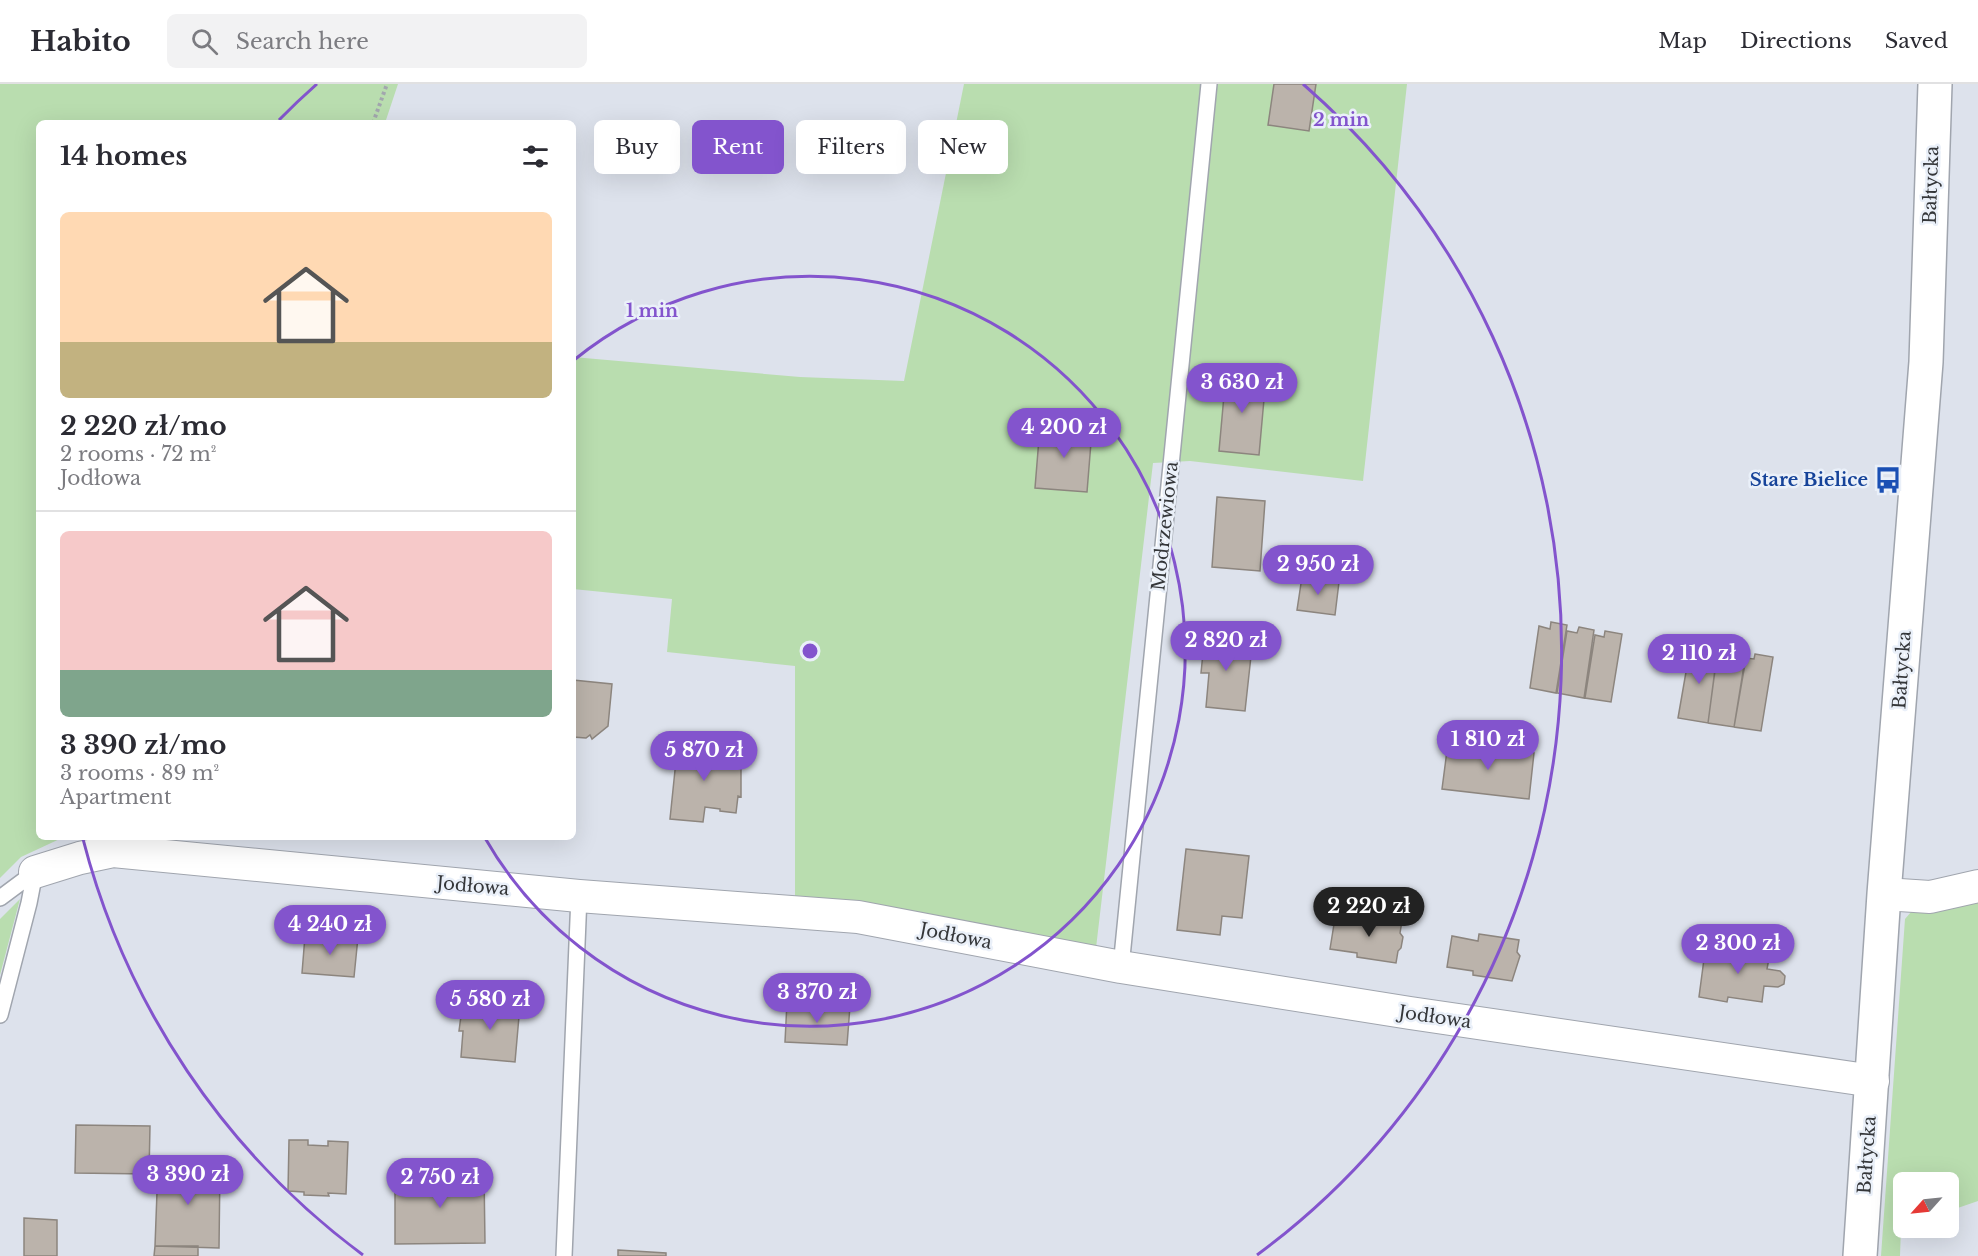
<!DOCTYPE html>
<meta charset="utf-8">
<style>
:root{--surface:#fff;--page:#f2f2f3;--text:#2b2b33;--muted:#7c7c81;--line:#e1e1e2;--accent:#8354cd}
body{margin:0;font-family:"Libre Baskerville",serif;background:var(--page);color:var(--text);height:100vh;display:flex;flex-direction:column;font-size:22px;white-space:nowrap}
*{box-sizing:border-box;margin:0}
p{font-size:20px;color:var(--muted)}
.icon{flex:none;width:33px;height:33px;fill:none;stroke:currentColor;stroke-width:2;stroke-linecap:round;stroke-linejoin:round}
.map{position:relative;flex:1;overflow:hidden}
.side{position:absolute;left:36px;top:36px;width:540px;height:720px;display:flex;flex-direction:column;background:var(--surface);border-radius:9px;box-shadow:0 6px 24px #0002}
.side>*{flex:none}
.guide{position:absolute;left:594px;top:36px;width:570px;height:54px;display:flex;gap:12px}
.needle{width:39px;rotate:243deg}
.controls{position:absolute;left:1893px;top:1088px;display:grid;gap:12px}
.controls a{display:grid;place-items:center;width:66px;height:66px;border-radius:9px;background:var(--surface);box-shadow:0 6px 24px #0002;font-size:30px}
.price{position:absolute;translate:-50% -51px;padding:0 14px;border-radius:21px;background:var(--accent);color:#fff;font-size:20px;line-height:39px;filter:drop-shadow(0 2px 3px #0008)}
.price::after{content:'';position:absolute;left:50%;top:36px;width:18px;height:14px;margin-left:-9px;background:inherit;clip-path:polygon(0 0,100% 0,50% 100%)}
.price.active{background:#222;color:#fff}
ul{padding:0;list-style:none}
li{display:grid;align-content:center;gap:12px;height:318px;padding:0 24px}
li+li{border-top:2px solid var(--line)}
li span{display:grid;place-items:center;height:186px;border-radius:9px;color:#555}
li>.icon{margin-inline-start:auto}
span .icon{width:108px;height:108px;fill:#fffc;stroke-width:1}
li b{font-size:26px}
h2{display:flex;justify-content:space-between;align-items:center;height:72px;padding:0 24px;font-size:26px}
.pill{padding:0 21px;border-radius:9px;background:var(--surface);box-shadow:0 6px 24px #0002;font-size:21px;line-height:54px}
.pill.active{background:var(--accent);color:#fff}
header{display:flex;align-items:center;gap:36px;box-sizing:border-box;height:84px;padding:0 30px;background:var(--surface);border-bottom:2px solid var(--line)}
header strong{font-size:28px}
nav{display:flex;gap:33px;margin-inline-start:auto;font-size:21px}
.search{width:420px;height:54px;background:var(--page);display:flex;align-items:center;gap:15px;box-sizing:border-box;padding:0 21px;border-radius:9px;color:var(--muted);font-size:22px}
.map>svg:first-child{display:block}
</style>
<header>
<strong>Habito</strong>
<div class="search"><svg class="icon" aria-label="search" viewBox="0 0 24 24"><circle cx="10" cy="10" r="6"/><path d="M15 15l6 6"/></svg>Search here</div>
<nav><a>Map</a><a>Directions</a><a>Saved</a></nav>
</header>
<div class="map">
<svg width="1978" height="1172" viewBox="0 0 1978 1172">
<rect width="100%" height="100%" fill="#dde2ec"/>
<path fill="#b9ddaf" d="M0,0H398L385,39H39V753H64L21,773L0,794Z
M964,0H1407L1363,397L1190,377L1153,379L1096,864L795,817V582L667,568L672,515L573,505V273L800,293L904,297Z
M1978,814V1117L1949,1127L1948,1098H1904L1903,1142L1901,1143L1900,1172H1881L1905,835L1911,828Z
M20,815L0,891V835Z"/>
<path fill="#bbb3ab" stroke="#8c857e" stroke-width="1.5" d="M1274,0H1316L1309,47L1268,41Z
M1226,289L1266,293L1259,371L1219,367Z
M1040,342L1092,346L1087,408L1035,404Z
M1217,413L1265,417L1260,487L1212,483Z
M1302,493L1339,498L1335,531L1297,526Z
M1551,538L1567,541L1556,609L1530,604L1539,542L1550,545Z
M1579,543L1594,546L1584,614L1557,609L1567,547L1577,549Z
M1605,547L1622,550L1611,618L1585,614L1595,551L1604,553Z
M1205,549L1230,552L1229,560L1252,563L1245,627L1206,623L1209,589H1201Z
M1701,561L1718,564L1708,639L1678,634L1690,565L1700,567Z
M1728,565L1746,569L1734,643L1708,639L1717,570L1727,571Z
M1755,570L1773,573L1761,647L1734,643L1746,574L1754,575Z
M573,596L612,600L608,642L592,655L590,651L586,654L573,653Z
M678,657L719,661L717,676L741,678V713L738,712L736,729L720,727V725L705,723L703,738L670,735Z
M1448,659L1534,669L1529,715L1442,705Z
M1186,765L1249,772L1242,834L1222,832L1220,851L1177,846Z
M1363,831L1402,837L1400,849L1403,853L1401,864L1398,867L1396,879L1357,873V869L1330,865L1335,834L1361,838Z
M328,850L358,853L354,893L302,889L305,852L327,854Z
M1479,850L1519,856L1517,868L1520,872L1512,897L1473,891V887L1447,883L1452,852L1478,857Z
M1721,861L1770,869L1767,885L1780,887L1785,892L1784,900L1778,903L1764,902L1762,918L1728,913L1727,918L1699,913L1704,875L1718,877Z
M463,917L520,921L515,978L461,973L463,947H459Z
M787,918L850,922L847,961L785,958Z
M76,1041L150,1042L149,1090L75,1089Z
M289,1056H308V1061L328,1062V1057L348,1058L346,1110L328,1109L329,1112L304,1111V1108L288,1107Z
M158,1081L220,1082L219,1164L155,1162Z
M484,1090L485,1159L395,1160V1092Z
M24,1134L57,1136V1172H24Z
M155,1162H198V1172H154Z
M618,1166L666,1169V1172H618Z"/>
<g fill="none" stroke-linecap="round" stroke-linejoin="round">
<defs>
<path id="lane" d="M0,814L35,788
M1121,883L1209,0
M0,931L29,819L35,788
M564,1172L579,812"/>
<path id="street" d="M35,788L80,774L113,767L579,812L858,833L1121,883L1410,929L1873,997
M1884,810L1930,813L1978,802"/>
<path id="secondary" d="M1860,1172L1884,810L1926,278L1935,0"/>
</defs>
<use href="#lane" stroke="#a0a5ae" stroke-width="18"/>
<use href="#street" stroke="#a0a5ae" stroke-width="34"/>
<use href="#secondary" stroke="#a0a5ae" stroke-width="36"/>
<path stroke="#a2a6ae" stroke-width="4" stroke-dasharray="3 3" stroke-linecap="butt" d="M373,39L387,0"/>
<use href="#lane" stroke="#fff" stroke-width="15"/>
<use href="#street" stroke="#fff" stroke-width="32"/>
<use href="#secondary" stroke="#fff" stroke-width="33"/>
</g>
<g fill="none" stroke="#8354cd" stroke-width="3">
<path d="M574 276A375 375 0 1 1 485 754"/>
<path d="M363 1171A751 751 0 0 1 83 755M279 36A751 751 0 0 1 317 0M1303 0A751 751 0 0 1 1257 1171"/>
</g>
<defs>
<symbol id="bus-bare" viewBox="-9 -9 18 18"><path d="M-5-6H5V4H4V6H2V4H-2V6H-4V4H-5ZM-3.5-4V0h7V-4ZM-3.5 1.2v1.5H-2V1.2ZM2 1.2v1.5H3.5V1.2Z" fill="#1a4fb4" stroke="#eaf0f9" stroke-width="2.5" paint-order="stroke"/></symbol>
</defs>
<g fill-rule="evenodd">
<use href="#bus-bare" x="1869" y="377" width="38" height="38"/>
</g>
<g text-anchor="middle" stroke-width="5" stroke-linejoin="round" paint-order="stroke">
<g font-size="18" fill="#343639" stroke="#eaf0f9">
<text transform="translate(1931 101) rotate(-88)" y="6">Bałtycka</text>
<text transform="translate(1165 442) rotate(-84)" y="6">Modrzewiowa</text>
<text transform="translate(1902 586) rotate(-86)" y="6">Bałtycka</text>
<text transform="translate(473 802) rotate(5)" y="6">Jodłowa</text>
<text transform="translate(956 852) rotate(11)" y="6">Jodłowa</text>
<text transform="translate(1435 933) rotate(8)" y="6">Jodłowa</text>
<text transform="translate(1867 1071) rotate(-86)" y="6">Bałtycka</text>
</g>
<g font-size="18" font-weight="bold" fill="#164399" stroke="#eaf0f9" text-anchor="end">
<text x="1868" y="402">Stare Bielice</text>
</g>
</g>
<circle cx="810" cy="567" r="9" fill="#8354cd" stroke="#eaf0f9" stroke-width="3"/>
<g font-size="18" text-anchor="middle" font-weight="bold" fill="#8354cd" stroke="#eaf0f9" stroke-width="5" stroke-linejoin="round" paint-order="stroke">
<text x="1341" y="42">2 min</text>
<text x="652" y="233">1 min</text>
</g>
</svg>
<div class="controls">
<a><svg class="needle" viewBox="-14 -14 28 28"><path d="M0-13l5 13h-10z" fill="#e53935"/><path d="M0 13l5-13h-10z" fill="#7c7c81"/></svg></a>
</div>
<b class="price" style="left:1242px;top:330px">3 630 zł</b>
<b class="price" style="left:1064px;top:375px">4 200 zł</b>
<b class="price" style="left:1318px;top:512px">2 950 zł</b>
<b class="price" style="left:1226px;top:588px">2 820 zł</b>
<b class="price" style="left:1699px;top:601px">2 110 zł</b>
<b class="price" style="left:1488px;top:687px">1 810 zł</b>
<b class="price" style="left:704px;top:698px">5 870 zł</b>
<b class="price active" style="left:1369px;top:854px">2 220 zł</b>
<b class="price" style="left:330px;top:872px">4 240 zł</b>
<b class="price" style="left:1738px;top:891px">2 300 zł</b>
<b class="price" style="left:817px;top:940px">3 370 zł</b>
<b class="price" style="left:490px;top:947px">5 580 zł</b>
<b class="price" style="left:188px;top:1122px">3 390 zł</b>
<b class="price" style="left:440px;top:1125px">2 750 zł</b>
<div class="guide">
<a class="pill">Buy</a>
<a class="pill active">Rent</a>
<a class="pill">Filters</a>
<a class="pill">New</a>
</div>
<section class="side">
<h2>14 homes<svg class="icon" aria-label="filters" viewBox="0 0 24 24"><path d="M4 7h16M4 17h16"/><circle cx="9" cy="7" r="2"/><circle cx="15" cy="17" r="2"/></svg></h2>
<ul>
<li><span style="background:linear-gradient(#ffd9b3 70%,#c2b280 0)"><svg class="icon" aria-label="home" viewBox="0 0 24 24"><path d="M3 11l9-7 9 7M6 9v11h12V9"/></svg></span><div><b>2 220 zł/mo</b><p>2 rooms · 72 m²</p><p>Jodłowa</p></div></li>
<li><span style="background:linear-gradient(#f6c9c9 75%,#7fa58c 0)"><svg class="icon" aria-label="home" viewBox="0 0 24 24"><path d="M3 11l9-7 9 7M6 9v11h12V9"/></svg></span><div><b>3 390 zł/mo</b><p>3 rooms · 89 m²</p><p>Apartment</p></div></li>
</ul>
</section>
</div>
